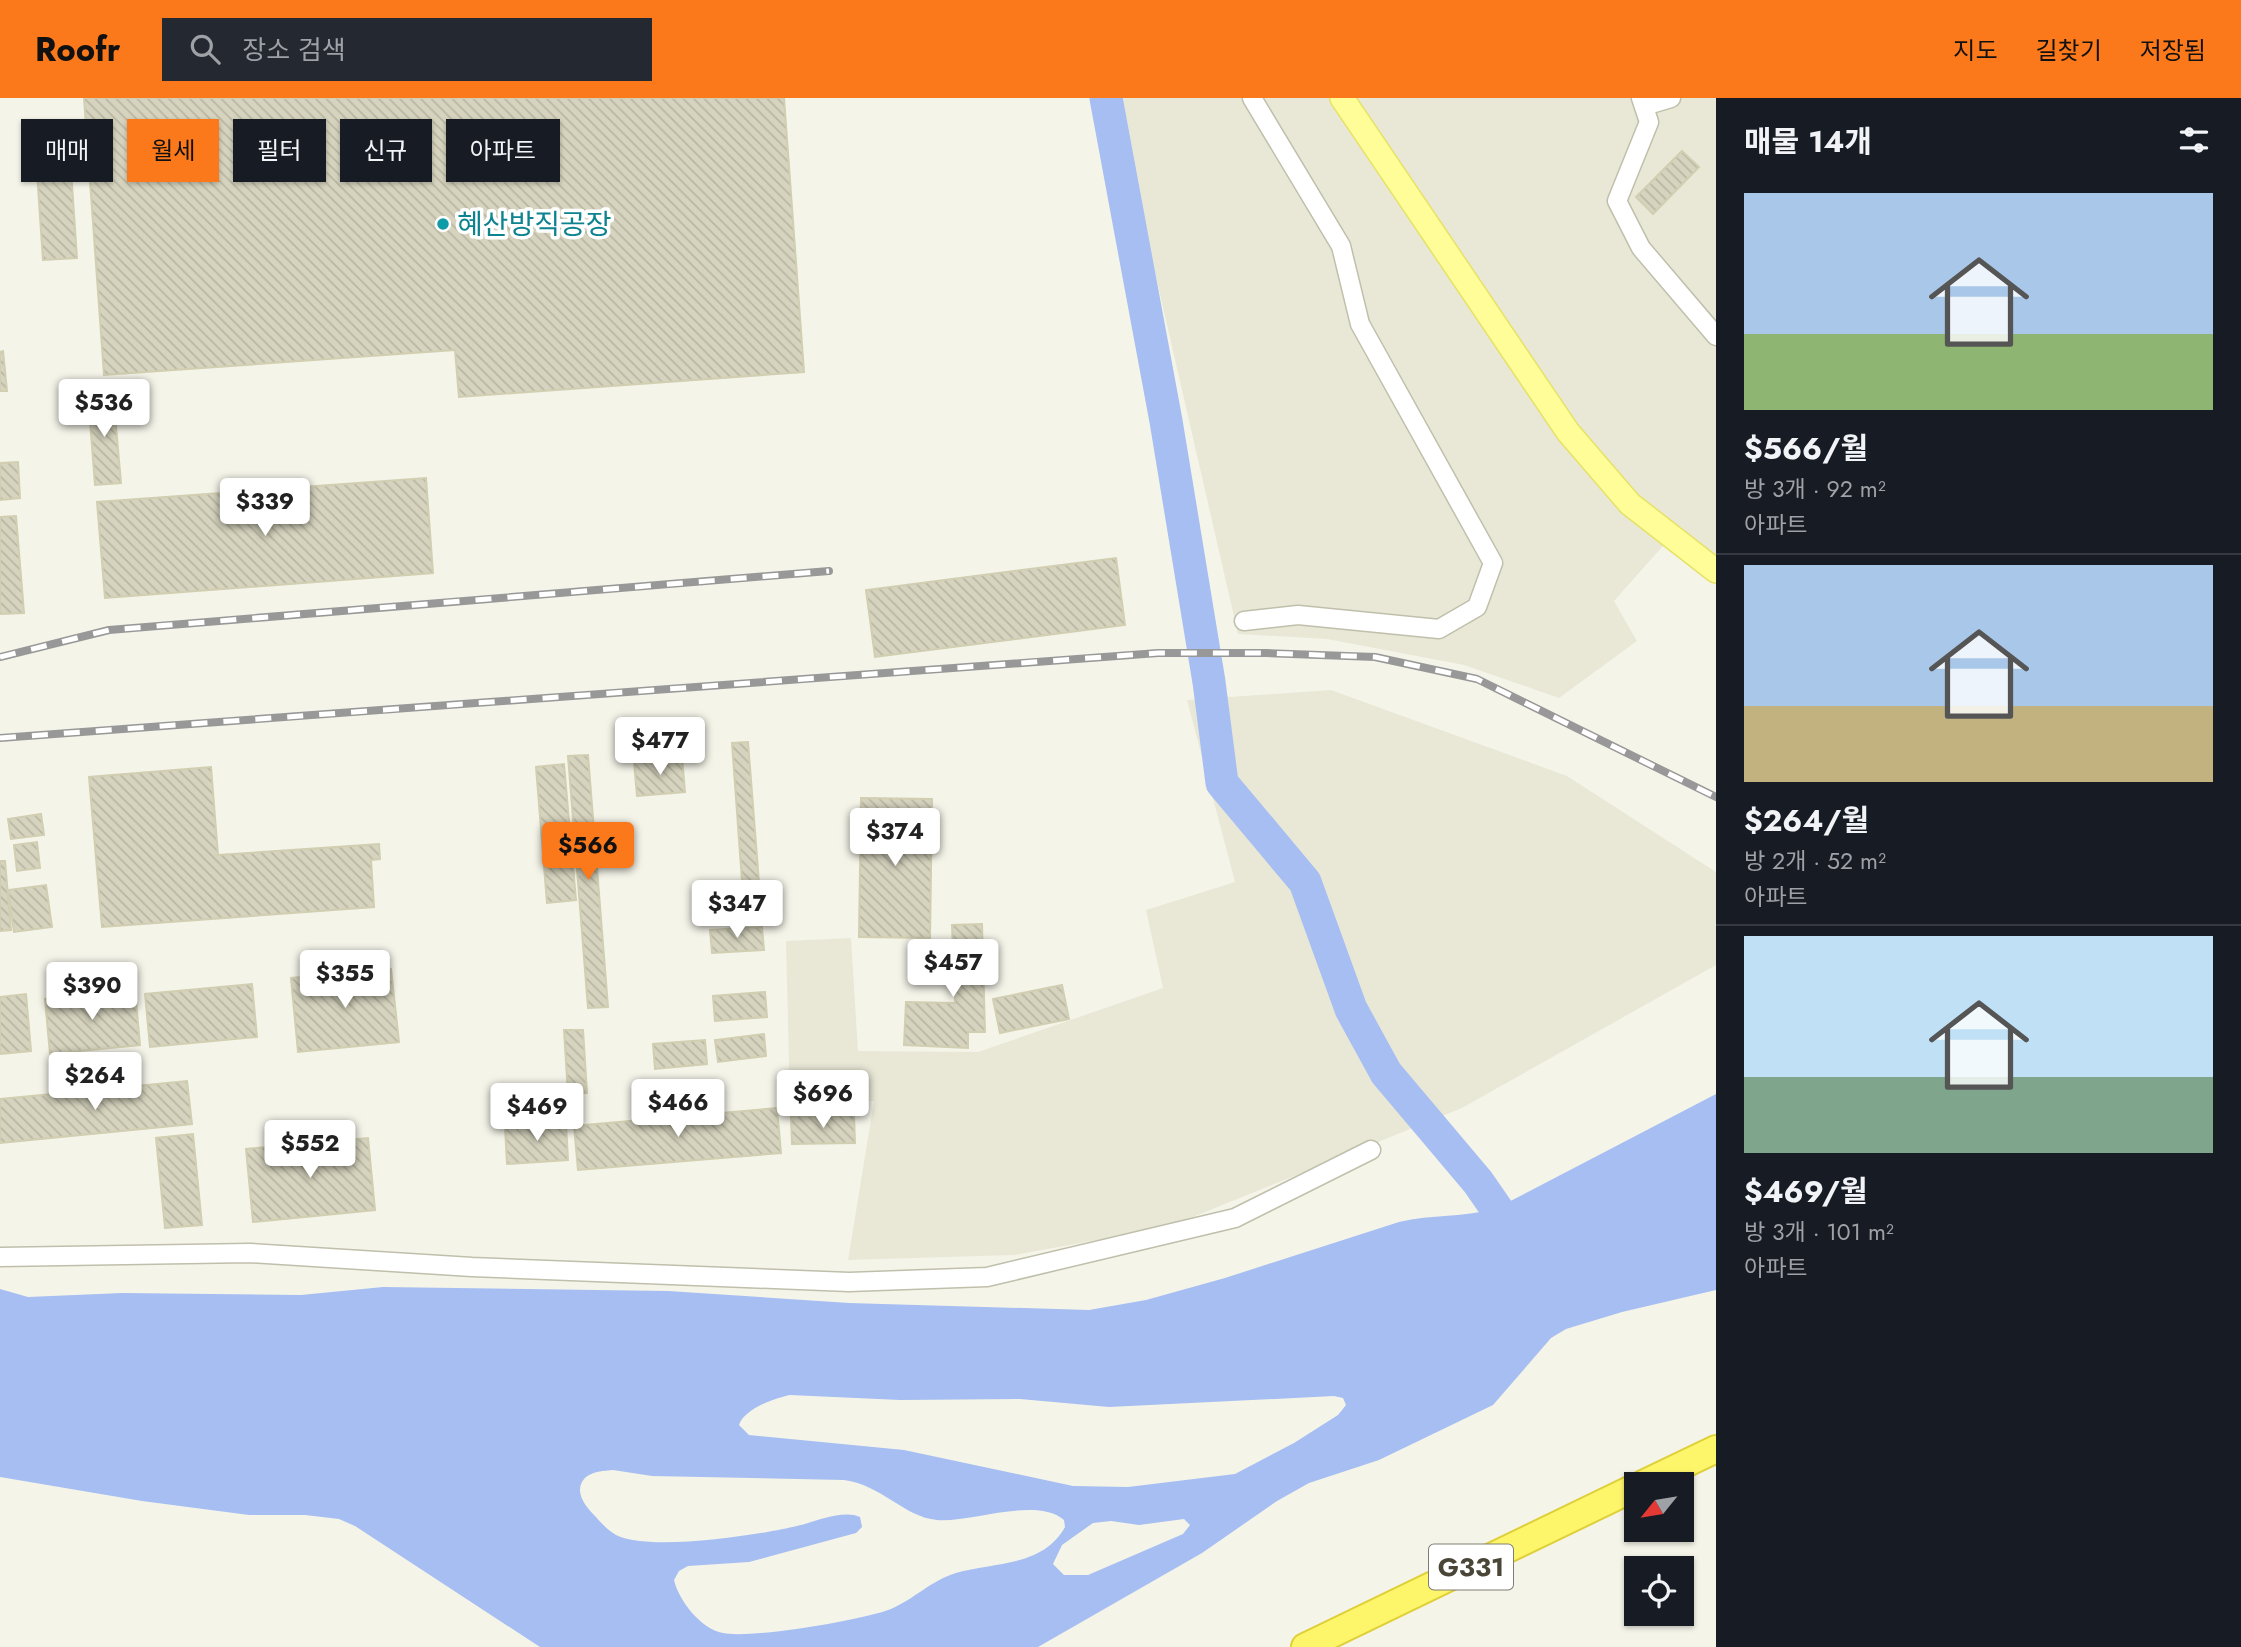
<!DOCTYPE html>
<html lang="ko">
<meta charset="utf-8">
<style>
:root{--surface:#171b24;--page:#242831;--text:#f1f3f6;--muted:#9ea1a6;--line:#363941;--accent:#fb791a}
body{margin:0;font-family:Jost,"Noto Sans KR",sans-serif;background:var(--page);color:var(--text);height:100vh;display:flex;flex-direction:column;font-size:26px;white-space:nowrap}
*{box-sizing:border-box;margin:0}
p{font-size:23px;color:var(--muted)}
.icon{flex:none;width:38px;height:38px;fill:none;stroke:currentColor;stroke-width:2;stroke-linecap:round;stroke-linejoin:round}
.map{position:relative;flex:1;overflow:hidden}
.details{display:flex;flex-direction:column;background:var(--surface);width:525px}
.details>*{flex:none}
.hud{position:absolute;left:21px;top:21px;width:665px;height:63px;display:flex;gap:14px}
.needle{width:46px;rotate:240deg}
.tools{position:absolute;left:1624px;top:1374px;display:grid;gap:14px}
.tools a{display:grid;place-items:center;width:70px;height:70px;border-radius:0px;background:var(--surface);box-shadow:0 2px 5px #0004;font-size:35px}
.price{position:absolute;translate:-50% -60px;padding:0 16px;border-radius:7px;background:#fff;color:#222;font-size:23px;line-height:46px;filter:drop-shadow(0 2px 4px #0008)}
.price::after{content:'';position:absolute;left:50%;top:42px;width:21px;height:16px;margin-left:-10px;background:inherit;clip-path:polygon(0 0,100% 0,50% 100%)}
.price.selected{background:var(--accent);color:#111}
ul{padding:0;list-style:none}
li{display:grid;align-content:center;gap:14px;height:371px;padding:0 28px}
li+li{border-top:2px solid var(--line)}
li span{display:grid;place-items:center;height:217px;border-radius:0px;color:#555}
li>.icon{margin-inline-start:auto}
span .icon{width:126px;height:126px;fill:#fffc;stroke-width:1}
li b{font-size:30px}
h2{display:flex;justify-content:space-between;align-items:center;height:84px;padding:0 28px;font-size:30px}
.chip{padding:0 24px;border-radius:0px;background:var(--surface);box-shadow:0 2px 5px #0004;font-size:24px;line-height:63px}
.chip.selected{background:var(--accent);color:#111}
header{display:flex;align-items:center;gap:42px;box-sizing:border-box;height:98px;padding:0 35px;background:var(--accent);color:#111}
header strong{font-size:33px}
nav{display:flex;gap:38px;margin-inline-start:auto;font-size:24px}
.search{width:490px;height:63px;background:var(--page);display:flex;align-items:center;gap:18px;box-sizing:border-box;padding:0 24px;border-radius:0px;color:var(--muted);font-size:26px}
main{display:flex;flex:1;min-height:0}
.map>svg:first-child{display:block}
</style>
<header>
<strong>Roofr</strong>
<div class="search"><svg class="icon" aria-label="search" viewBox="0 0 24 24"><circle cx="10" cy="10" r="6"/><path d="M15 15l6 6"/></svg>장소 검색</div>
<nav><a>지도</a><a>길찾기</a><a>저장됨</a></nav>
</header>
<main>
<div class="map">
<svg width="1716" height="1549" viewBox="0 0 1716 1549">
<defs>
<pattern id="building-back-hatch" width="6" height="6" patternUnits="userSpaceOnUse" patternTransform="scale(1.75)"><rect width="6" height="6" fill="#d6d4be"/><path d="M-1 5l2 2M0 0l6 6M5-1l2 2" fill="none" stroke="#b9b7a4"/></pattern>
</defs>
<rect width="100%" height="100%" fill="#f5f4e9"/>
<path fill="#e9e8d7" d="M1115,0H1716V458L1679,430L1614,503L1637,543L1559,600L1464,567L1327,541L1238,536Z
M1331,592L1567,678L1716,774V867L1462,1010L1168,1129L1015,1157L848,1162L874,1003L790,1005L786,843L851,840L858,953L978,954L1163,890L1146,812L1235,784L1187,602Z"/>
<path fill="#a6bef1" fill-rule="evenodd" d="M1716,996V1192L1622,1214L1566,1231L1551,1240L1493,1307L1379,1362L1309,1385L1277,1403L1202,1455L1038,1549H540L355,1428L339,1421L305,1417H249L142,1403L0,1379V1191L28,1199L122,1195L301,1197L383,1189L668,1193L849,1205L1089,1212L1146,1202L1225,1180L1399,1124C1432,1116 1464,1120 1497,1110ZM790,1297L900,1302L1020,1301L1109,1309L1334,1298L1343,1300L1346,1307L1338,1317L1294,1345L1235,1376L1128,1389L1073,1388L904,1352L749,1337L739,1327C744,1311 775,1300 790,1297ZM613,1372L652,1378L844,1382C882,1387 904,1419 937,1422C970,1425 1037,1398 1064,1422L1065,1429C1043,1469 994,1464 956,1475C932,1482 914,1501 891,1511C863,1522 752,1541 723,1535C701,1531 679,1503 674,1482L679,1473L688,1468L749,1464L856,1435L862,1429L860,1419C844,1411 814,1424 797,1428C760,1437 648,1454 616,1437C609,1433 601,1425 596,1419C589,1412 580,1402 580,1392C581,1374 600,1373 613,1372ZM1184,1421L1190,1427L1183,1436L1088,1477H1064L1053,1466L1062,1447L1093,1425L1111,1423L1139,1427Z"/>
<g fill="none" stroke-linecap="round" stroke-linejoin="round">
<path stroke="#a6bef1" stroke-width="33" d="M1106,0L1166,323L1209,584L1222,685L1305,784L1351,911L1386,975L1478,1084L1521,1146"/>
</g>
<path fill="url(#building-back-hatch)" stroke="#d1ceb1" stroke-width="2" d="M84,0H784L804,274L459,299L455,252L104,277Z
M69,43L77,160L43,162L35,45Z
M1682,53L1699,69L1653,116L1636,99Z
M3,253L7,293H0V254Z
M113,294L121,385L95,387L88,297Z
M18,364L20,400L0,402V365Z
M426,380L433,475L105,500L97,404Z
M16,418L24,515L0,516V419Z
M1116,460L1125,527L875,559L866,492Z
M748,644L762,823L745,824L732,645Z
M588,657L608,909L588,910L568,658Z
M682,659L685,694L637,698L634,664Z
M564,666L576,802L547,805L536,669Z
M211,669L218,757L379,746L380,761L371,762L374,809L102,829L89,679Z
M861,700L932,701L930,840L859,839Z
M41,716L44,737L11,741L8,721Z
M37,744L40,770L17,773L14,747Z
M0,763H5L11,832L0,833Z
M46,787L52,829L14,834L8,792Z
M982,826L985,934H968V950L904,947L906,904L955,905L952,827Z
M762,829L764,852L712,855L710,832Z
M391,871L399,944L298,954L291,880Z
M252,886L257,939L150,949L145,896Z
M1062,887L1069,921L1000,935L993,901Z
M135,892L140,947L50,956L45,901Z
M765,894L767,919L715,923L713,898Z
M26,896L31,953L0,956V899Z
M564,932H583L587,995L568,996Z
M764,936L766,958L718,964L715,942Z
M705,942L707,966L655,971L653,946Z
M187,983L192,1026L0,1045V1001Z
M777,1010L781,1055L578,1072L574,1028Z
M854,1017L855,1045L792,1046L791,1018Z
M566,1025L568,1062L507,1066L505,1029Z
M193,1036L202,1127L165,1130L156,1040Z
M368,1040L375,1112L253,1124L246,1051Z"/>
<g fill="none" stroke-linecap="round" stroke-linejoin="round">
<defs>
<path id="minor" d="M1641,0L1649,24L1617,103L1641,150L1716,238
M1644,8L1671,0
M1244,523L1298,517L1439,531L1477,509L1493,465L1360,226L1341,148L1252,0
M0,1159L250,1155L472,1169L849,1184L987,1179L1235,1120L1371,1052"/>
<path id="major" d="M1342,0L1568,334L1630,406L1716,473"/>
<path id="highway" d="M1643,1386L1716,1351
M1305,1549L1636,1389"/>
</defs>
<use href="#minor" stroke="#c0bfab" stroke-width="21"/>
<use href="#major" stroke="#e5e267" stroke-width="26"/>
<use href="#highway" stroke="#dfcf39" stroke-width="30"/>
<use href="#minor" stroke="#fff" stroke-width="18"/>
<use href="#major" stroke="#fffd98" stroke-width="23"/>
<use href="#highway" stroke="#fef66a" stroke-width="26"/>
<defs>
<path id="rail" d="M0,559L109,532L829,473
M0,640L1158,555H1266L1375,559L1477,581L1716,699"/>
</defs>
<use href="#rail" stroke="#989898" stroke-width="8"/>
<use href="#rail" stroke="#fff" stroke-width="5" stroke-dasharray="16" stroke-linecap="butt"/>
</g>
<circle fill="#0f9aa8" stroke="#fff" stroke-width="2.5" cx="443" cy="126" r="7"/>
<g text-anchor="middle" stroke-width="7" stroke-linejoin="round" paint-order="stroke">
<rect fill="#fff" stroke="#807e73" stroke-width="2" x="1429" y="1446.5" width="84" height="45" rx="5"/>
<g font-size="26" font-weight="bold" fill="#494637">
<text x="1471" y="1478">G331</text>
</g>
<g font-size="28" fill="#0d838f" stroke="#fff" text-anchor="start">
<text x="457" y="136">혜산방직공장</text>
</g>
</g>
</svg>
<div class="tools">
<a><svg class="needle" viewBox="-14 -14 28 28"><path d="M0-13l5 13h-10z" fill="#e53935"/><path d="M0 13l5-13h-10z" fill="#9ea1a6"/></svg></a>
<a><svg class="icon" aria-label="locate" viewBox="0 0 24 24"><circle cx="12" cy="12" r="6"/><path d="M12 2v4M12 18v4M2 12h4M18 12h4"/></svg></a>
</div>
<b class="price" style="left:104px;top:341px">$536</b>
<b class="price" style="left:265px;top:440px">$339</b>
<b class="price" style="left:660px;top:679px">$477</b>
<b class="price" style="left:895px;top:770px">$374</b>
<b class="price selected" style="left:588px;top:784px">$566</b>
<b class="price" style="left:737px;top:842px">$347</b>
<b class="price" style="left:953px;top:901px">$457</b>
<b class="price" style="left:345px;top:912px">$355</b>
<b class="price" style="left:92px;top:924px">$390</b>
<b class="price" style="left:95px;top:1014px">$264</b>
<b class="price" style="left:823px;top:1032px">$696</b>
<b class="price" style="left:678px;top:1041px">$466</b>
<b class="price" style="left:537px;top:1045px">$469</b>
<b class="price" style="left:310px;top:1082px">$552</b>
<div class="hud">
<a class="chip">매매</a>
<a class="chip selected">월세</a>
<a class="chip">필터</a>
<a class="chip">신규</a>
<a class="chip">아파트</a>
</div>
</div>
<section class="details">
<h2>매물 14개<svg class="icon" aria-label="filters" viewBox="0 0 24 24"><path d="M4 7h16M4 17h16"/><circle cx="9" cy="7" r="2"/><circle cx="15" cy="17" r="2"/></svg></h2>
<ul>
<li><span style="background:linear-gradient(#a9c7e8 65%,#8fb573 0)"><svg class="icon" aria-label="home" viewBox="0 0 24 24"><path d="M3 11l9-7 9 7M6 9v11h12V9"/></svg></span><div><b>$566/월</b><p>방 3개 · 92 m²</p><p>아파트</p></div></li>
<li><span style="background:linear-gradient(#a9c7e8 65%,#c2b280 0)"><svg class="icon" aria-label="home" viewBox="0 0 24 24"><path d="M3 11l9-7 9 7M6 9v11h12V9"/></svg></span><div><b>$264/월</b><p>방 2개 · 52 m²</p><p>아파트</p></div></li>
<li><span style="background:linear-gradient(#bfe0f5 65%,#7fa58c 0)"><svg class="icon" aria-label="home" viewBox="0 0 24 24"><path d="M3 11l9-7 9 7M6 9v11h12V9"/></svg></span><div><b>$469/월</b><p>방 3개 · 101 m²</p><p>아파트</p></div></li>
</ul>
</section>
</main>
